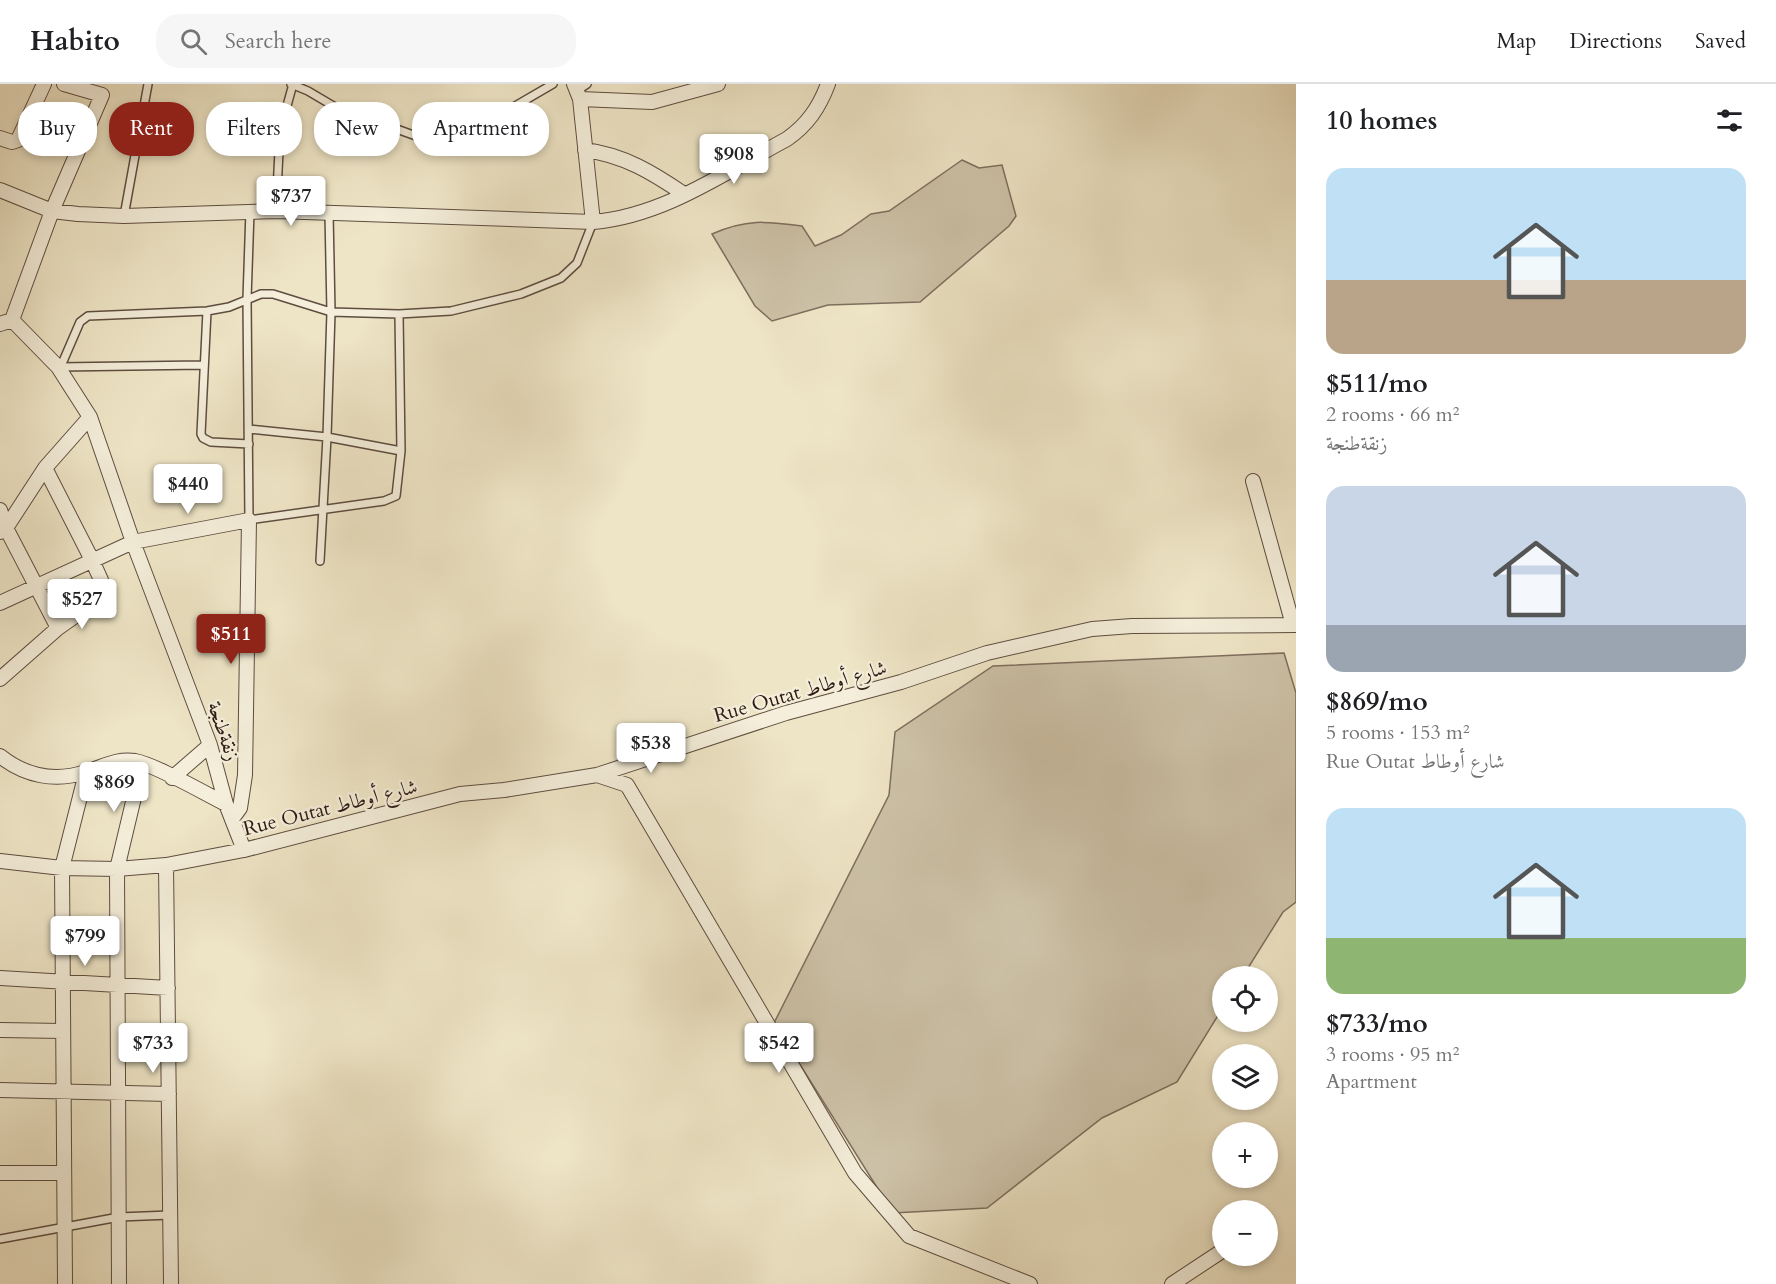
<!DOCTYPE html>
<meta charset="utf-8">
<style>
:root{--surface:#fff;--page:#f6f6f6;--text:#202124;--muted:#757577;--line:#e0e0e0;--accent:#8f2418}
body{margin:0;font-family:Cardo,Amiri,serif;background:var(--page);color:var(--text);height:100vh;display:flex;flex-direction:column;font-size:22px;white-space:nowrap}
*{box-sizing:border-box;margin:0}
p{font-size:20px;color:var(--muted)}
.icon{flex:none;width:33px;height:33px;fill:none;stroke:currentColor;stroke-width:2;stroke-linecap:round;stroke-linejoin:round}
.map{position:relative;flex:1;overflow:hidden}
.side{display:flex;flex-direction:column;background:var(--surface);width:480px}
.side>*{flex:none}
.banner{position:absolute;left:18px;top:18px;width:570px;height:54px;display:flex;gap:12px}
.tools{position:absolute;left:1212px;top:882px;display:grid;gap:12px}
.tools a{display:grid;place-items:center;width:66px;height:66px;border-radius:50%;background:var(--surface);box-shadow:0 3px 9px #0003;font-size:30px}
.price{position:absolute;translate:-50% -51px;padding:0 14px;border-radius:6px;background:#fff;color:#222;font-size:20px;line-height:39px;filter:drop-shadow(0 2px 3px #0008)}
.price::after{content:'';position:absolute;left:50%;top:36px;width:18px;height:14px;margin-left:-9px;background:inherit;clip-path:polygon(0 0,100% 0,50% 100%)}
.price.on{background:var(--accent);color:#fff}
ul{padding:0;list-style:none}
li{display:grid;align-content:center;gap:12px;height:318px;padding:0 30px}
li span{display:grid;place-items:center;height:186px;border-radius:18px;color:#555}
li>.icon{margin-inline-start:auto}
span .icon{width:108px;height:108px;fill:#fffc;stroke-width:1}
li b{font-size:26px}
h2{display:flex;justify-content:space-between;align-items:center;height:72px;padding:0 30px;font-size:26px}
.tag{padding:0 21px;border-radius:24px;background:var(--surface);box-shadow:0 3px 9px #0003;font-size:21px;line-height:54px}
.tag.on{background:var(--accent);color:#fff}
header{display:flex;align-items:center;gap:36px;box-sizing:border-box;height:84px;padding:0 30px;background:var(--surface);border-bottom:2px solid var(--line)}
header strong{font-size:28px}
nav{display:flex;gap:33px;margin-inline-start:auto;font-size:21px}
.search{width:420px;height:54px;background:var(--page);display:flex;align-items:center;gap:15px;box-sizing:border-box;padding:0 21px;border-radius:24px;color:var(--muted);font-size:22px}
main{display:flex;flex:1;min-height:0}
.map>svg:first-child{display:block}
</style>
<header>
<strong>Habito</strong>
<div class="search"><svg class="icon" aria-label="search" viewBox="0 0 24 24"><circle cx="10" cy="10" r="6"/><path d="M15 15l6 6"/></svg>Search here</div>
<nav><a>Map</a><a>Directions</a><a>Saved</a></nav>
</header>
<main>
<div class="map">
<svg width="1296" height="1200" viewBox="0 0 1296 1200">
<rect width="100%" height="100%" fill="#eee5c6"/>
<filter id="stains"><feTurbulence type="fractalNoise" baseFrequency=".00333" numOctaves="4"/><feColorMatrix values="0 0 0 0 .2 0 0 0 0 .09 0 0 0 0 .02 0 0 0 .5 -.17"/></filter>
<radialGradient id="worn" r=".72"><stop offset=".6" stop-color="#630" stop-opacity="0"/><stop offset="1" stop-color="#630" stop-opacity=".3"/></radialGradient>
<path fill="#cdc2a8" stroke="#7e6e5e" stroke-width="1.5" d="M962,76L979,84L1002,81L1016,132L1009,142L920,218L828,221L772,237L755,222L712,150C746,135 766,137 802,142L815,162L841,151L871,130L889,127Z
M1284,569L1296,609V818L1283,828L1243,892H1222V925L1177,998L1102,1034L987,1124L893,1129L774,939L889,711L895,648L993,582Z"/>
<g fill="none" stroke-linecap="round" stroke-linejoin="round">
<defs>
<path id="service" d="M291,0L308,7L352,33L394,44L435,59L455,57L553,0
M578,6L587,0
M250,127L247,215L249,436L384,417L396,412L401,367L399,230
M276,127L280,47L293,0
M124,132L148,0
M207,227L201,350L203,354L211,358L249,360
M61,282L80,238L88,232L207,227L229,223L261,210H273L331,228L399,230L451,227L521,210L561,194L577,179L593,138
M59,283L203,281
M249,345L327,353L331,228L329,129
M320,477L327,353L401,367
M0,1155L119,1133L170,1131"/>
<path id="minor" d="M574,0L580,15L593,138
M580,15L652,18L718,0
M0,54L12,58L18,56L44,0
M585,66C624,71 653,89 684,110
M0,106L52,127L78,130L124,132L276,127L593,138C664,132 725,88 787,55C807,41 819,24 828,0
M12,236L52,127L102,11L64,0
M0,240L12,236L58,283L90,333L133,458L210,661L226,720L244,766
M1253,397L1293,541
M0,426L6,444L58,544
M0,448L6,444L45,384L90,333
M0,519L133,458L249,436L245,691L240,724L232,735
M0,595L58,544L88,523L101,506V496L92,476L45,384
M0,672C25,692 55,698 86,688C103,683 117,674 135,677C156,681 204,709 226,720
M597,691L627,701L855,1089L909,1152L1030,1200
M172,694L210,661
M0,777L62,784L117,785L166,781L244,766L460,710L504,706L597,691L786,629L901,598L987,569L1092,545L1132,542L1296,541
M166,781L171,1200
M0,894L168,904
M0,946L63,947
M0,1006L169,1010
M0,1089H64
M65,1200L62,784L86,689
M119,1200L117,785L142,680
M1172,1200L1222,1167"/>
</defs>
<use href="#service" stroke="#5e4d40" stroke-width="10"/>
<use href="#minor" stroke="#5e4d40" stroke-width="16"/>
<use href="#service" stroke="#f4eeda" stroke-width="7"/>
<use href="#minor" stroke="#f4eeda" stroke-width="14"/>
</g>
<g text-anchor="middle" stroke-width="4.5" stroke-linejoin="round" paint-order="stroke">
<g font-size="20" fill="#2e1a13" stroke="#f4eeda">
<text transform="translate(800 607) rotate(-16)" y="7">Rue Outat شارع أوطاط</text>
<text transform="translate(224 647) rotate(71)" y="7">زنقةطنجة</text>
<text transform="translate(330 723) rotate(-14)" y="7">Rue Outat شارع أوطاط</text>
</g>
</g>
<rect width="100%" height="100%" filter="url(#stains)"/>
<rect width="100%" height="100%" fill="url(#worn)"/>
</svg>
<div class="tools">
<a><svg class="icon" aria-label="locate" viewBox="0 0 24 24"><circle cx="12" cy="12" r="6"/><path d="M12 2v4M12 18v4M2 12h4M18 12h4"/></svg></a>
<a><svg class="icon" aria-label="layers" viewBox="0 0 24 24"><path d="M12 4l9 5-9 5-9-5zM3 14l9 5 9-5"/></svg></a>
<a>+</a>
<a>−</a>
</div>
<b class="price" style="left:734px;top:101px">$908</b>
<b class="price" style="left:291px;top:143px">$737</b>
<b class="price" style="left:188px;top:431px">$440</b>
<b class="price" style="left:82px;top:546px">$527</b>
<b class="price on" style="left:231px;top:581px">$511</b>
<b class="price" style="left:651px;top:690px">$538</b>
<b class="price" style="left:114px;top:729px">$869</b>
<b class="price" style="left:85px;top:883px">$799</b>
<b class="price" style="left:153px;top:990px">$733</b>
<b class="price" style="left:779px;top:990px">$542</b>
<div class="banner">
<a class="tag">Buy</a>
<a class="tag on">Rent</a>
<a class="tag">Filters</a>
<a class="tag">New</a>
<a class="tag">Apartment</a>
</div>
</div>
<section class="side">
<h2>10 homes<svg class="icon" aria-label="filters" viewBox="0 0 24 24"><path d="M4 7h16M4 17h16"/><circle cx="9" cy="7" r="2"/><circle cx="15" cy="17" r="2"/></svg></h2>
<ul>
<li><span style="background:linear-gradient(#bfe0f5 60%,#b9a48a 0)"><svg class="icon" aria-label="home" viewBox="0 0 24 24"><path d="M3 11l9-7 9 7M6 9v11h12V9"/></svg></span><div><b>$511/mo</b><p>2 rooms · 66 m²</p><p>زنقةطنجة</p></div></li>
<li><span style="background:linear-gradient(#c9d6e8 75%,#9aa5b1 0)"><svg class="icon" aria-label="home" viewBox="0 0 24 24"><path d="M3 11l9-7 9 7M6 9v11h12V9"/></svg></span><div><b>$869/mo</b><p>5 rooms · 153 m²</p><p>Rue Outat شارع أوطاط</p></div></li>
<li><span style="background:linear-gradient(#bfe0f5 70%,#8fb573 0)"><svg class="icon" aria-label="home" viewBox="0 0 24 24"><path d="M3 11l9-7 9 7M6 9v11h12V9"/></svg></span><div><b>$733/mo</b><p>3 rooms · 95 m²</p><p>Apartment</p></div></li>
</ul>
</section>
</main>
